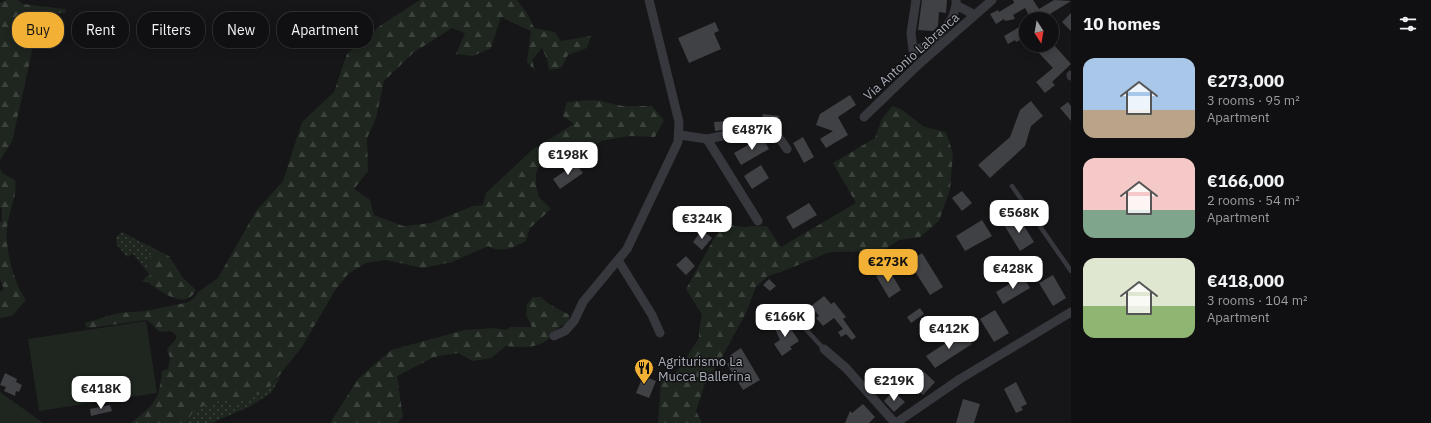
<!DOCTYPE html>
<meta charset="utf-8">
<style>
:root{--surface:#101012;--page:#19191b;--text:#f1f3f6;--muted:#9c9d9f;--line:#303032;--accent:#f2b134}
body{margin:0;font-family:"IBM Plex Sans",sans-serif;background:var(--page);color:var(--text);height:100vh;display:flex;flex-direction:column;font-size:15px;white-space:nowrap}
*{box-sizing:border-box;margin:0}
p{font-size:13px;color:var(--muted)}
.icon{flex:none;width:22px;height:22px;fill:none;stroke:currentColor;stroke-width:2;stroke-linecap:round;stroke-linejoin:round}
.map{position:relative;flex:1;overflow:hidden}
.side{display:flex;flex-direction:column;background:var(--surface);width:360px}
.side>*{flex:none}
.hud{position:absolute;left:12px;top:12px;width:380px;height:36px;display:flex;gap:8px}
.needle{width:26px;rotate:169deg}
.fabs{position:absolute;left:1019px;top:12px;display:grid;gap:8px}
.fabs a{display:grid;place-items:center;width:40px;height:40px;border-radius:50%;background:var(--surface);box-shadow:0 2px 10px #0003,0 0 0 1px var(--line);font-size:20px}
.price{position:absolute;translate:-50% -34px;padding:0 9px;border-radius:8px;background:#fff;color:#222;font-size:13px;line-height:26px;filter:drop-shadow(0 1px 2px #0008)}
.price::after{content:'';position:absolute;left:50%;top:24px;width:12px;height:9px;margin-left:-6px;background:inherit;clip-path:polygon(0 0,100% 0,50% 100%)}
.price.selected{background:var(--accent);color:#111}
ul{padding:0;list-style:none}
li{display:flex;align-items:center;gap:12px;height:100px;padding:0 12px}
li span{display:grid;place-items:center;flex:none;width:112px;height:80px;border-radius:12px;color:#555}
li>.icon{margin-inline-start:auto}
span .icon{width:48px;height:48px;fill:#fffc;stroke-width:1}
li b{font-size:17px}
h2{display:flex;justify-content:space-between;align-items:center;height:48px;padding:0 12px;font-size:17px}
.chip{padding:0 14px;border-radius:16px;background:var(--surface);box-shadow:0 2px 10px #0003,0 0 0 1px var(--line);font-size:14px;line-height:36px}
.chip.selected{background:var(--accent);color:#111}
main{display:flex;flex:1;min-height:0}
.map>svg:first-child{display:block}
</style>
<main>
<div class="map">
<svg width="1071" height="423" viewBox="0 0 1071 423">
<defs>
<pattern id="grass-dots" width="8" height="8" patternUnits="userSpaceOnUse"><rect width="8" height="8" fill="#1e261f"/><path d="M2 2h.1M6 6h.1" fill="none" stroke="#3c433d" stroke-width="1.8" stroke-linecap="round"/></pattern>
<pattern id="forest-firs" width="22" height="20" patternUnits="userSpaceOnUse"><rect width="22" height="20" fill="#1e261f"/><path d="M5 1l3.5 6h-7zM16 11l3.5 6h-7z" fill="#3c433d"/></pattern>
</defs>
<rect width="100%" height="100%" fill="#161618"/>
<path fill="url(#grass-dots)" d="M122,232L155,249L151,253L148,267L150,275L147,282L142,281L149,274L133,254L127,257L117,245L116,237Z
M282,374L271,393L251,406L211,423H186L195,409L225,399L235,403L269,388Z"/>
<path fill="url(#forest-firs)" d="M6,0H18L23,4L65,9L66,13C53,13 46,14 38,24L12,142L0,160V3Z
M420,0H517L527,13L534,28L555,32L561,41L591,36L587,48L568,55L561,68L549,70L547,59L542,48L532,60L535,71L527,62L531,31L501,17L491,48L473,56L456,54L465,33L452,28L413,53L384,81L376,118L367,138L368,171L354,189L370,200L374,215L403,226L431,223L473,206L483,205L486,193L532,150L574,124L563,116L567,102L595,100L623,106H652L664,120L655,137L629,136L601,141L580,153L550,159L539,166L536,174V185L539,197L551,209L530,228L526,241C511,248 504,254 488,246L452,262L423,268L386,260L366,263L348,274L334,292L302,347L269,388L243,401L235,403L225,399L195,409L186,423H131C154,404 159,402 162,371L168,369L170,358L167,349L176,339V335L171,331L159,332L153,325L146,320L90,328L86,327L85,323L118,313L146,311L189,302L195,297L198,292L218,278L256,211L283,181L302,122L334,92L347,54L381,25Z
M892,106L901,109L924,127L946,132L953,154L950,189L939,221L920,237L899,240L882,251L830,252L781,272L768,276L756,287L746,313L722,357L704,386L696,411L702,423H658L661,381L676,373L699,338V330L702,315L686,289L716,235L725,224L743,227L767,226L781,247L856,203L833,163L875,138L882,119Z
M0,168L2,173L15,180C18,197 8,212 7,229C5,249 14,284 26,300L12,316L0,318V292L4,290L0,278V222L2,221V209L0,207Z
M155,249L169,256L183,278L196,290C185,312 160,290 147,282L150,275L148,267L151,253Z
M533,297H541C549,306 560,309 569,315V323C552,328 558,332 547,340C535,349 520,347 506,346L491,358L473,361L458,353L434,357L397,376L403,417L398,423H330L358,379L391,350L465,330L495,328L506,330L511,327H532L526,315L527,304Z"/>
<path fill="#1e261f" d="M146,321L157,393L39,411L28,339Z
M0,392L43,423H0Z"/>
<path fill="#404145" d="M922,0H947L946,13L939,12L938,26L933,31L918,30Z
M1013,0H1033L1039,9L1054,0L1071,1L1042,19H1031L1025,8L1013,15L1015,19L1005,21L1004,19L996,24L990,14L998,10L999,12L1014,3Z
M1071,13V31L1062,22Z
M715,22L719,31L714,33L721,49L689,63L678,38Z
M1026,23V37L1016,42L1015,40L1008,44L1004,36Z
M1044,45H1054L1071,64L1052,82L1055,85L1045,93L1036,82L1053,68L1037,51Z
M850,95L856,105L838,117L848,135L826,148L820,139L833,131L816,125L820,114Z
M1031,101L1043,116L1031,126L1025,146L990,178L978,165L1010,137L1020,110Z
M1068,102L1071,106V121L1060,108Z
M763,114L779,116L777,126L761,123Z
M728,121L729,129L715,131L714,122Z
M762,137L769,149L741,165L734,153Z
M803,137L814,157L804,163L793,143Z
M576,164L583,173L560,189L553,179Z
M761,165L769,178L752,189L744,176Z
M962,191L972,203L962,211L952,198Z
M809,203L817,215L793,229L786,217Z
M1018,216L1034,242L1020,251L1004,225Z
M982,220L992,236L965,251L956,236Z
M702,230L712,238L702,250L693,242Z
M922,253L943,287L930,295L909,262Z
M686,256L695,266L686,275L676,265Z
M888,268L901,290L889,298L876,276Z
M1053,275L1066,298L1053,306L1039,283Z
M1023,276L1030,288L1003,304L996,292Z
M769,279L776,286L770,291L763,285Z
M824,296L831,304L834,302L846,317L843,319L856,337L852,340L846,334L841,337L838,332L843,329L834,318L823,326L816,318L819,316L811,306Z
M920,308L924,314L911,323L907,317Z
M995,310L1009,333L994,342L980,319Z
M785,320L799,341L790,347L792,349L782,356L774,344L780,340L775,329Z
M964,331L972,344L935,368L926,356Z
M741,348L760,380L743,390L727,364L732,361L729,356Z
M923,371L935,382L923,395L911,383Z
M5,373L17,379L16,382L22,385L19,392L16,391L15,396L4,391L6,387L0,385Z
M643,376L656,381L649,398L636,393Z
M1016,382L1027,404L1021,407L1023,410L1016,413L1004,389Z
M893,391L905,402L894,412L884,401Z
M963,399L980,404L974,423H956Z
M863,404L875,417L869,423H845L850,411L852,413Z
M110,405L112,411L91,416L90,409Z"/>
<g fill="none" stroke-linecap="round" stroke-linejoin="round">
<path stroke="#37383d" stroke-width="4.5" d="M1012,186L1071,271
M799,322L824,349"/>
<path stroke="#37383d" stroke-width="9" d="M916,0L911,33L913,50C925,50 947,28 952,18C954,14 955,9 956,5
M956,1V5L975,15
M1071,75V76
M864,117L919,64L992,0
M680,135L707,139L757,129L775,132L787,149
M707,139L758,221
M618,260L652,315L660,333
M554,336L565,331L574,321L583,302L627,249L678,142L679,122L649,0
M824,349L846,368L895,423
M896,423L960,379L1071,312"/>
</g>
<defs>
<symbol id="restaurant-pin" viewBox="-11 -11 22 30"><path d="M0 17L-7.5 6A9.5 9.5 0 1 1 7.5 6Z" fill="#f2b134" stroke="#111113"/><path d="M-5-6h1v4h1v-4h1v4h1v-4h1v5L-1.5 .5V6h-2V.5L-5-1ZM5-6V6H3V1.5H1.5Q1.5-4 5-6Z" fill="#111"/></symbol>
</defs>
<g fill-rule="evenodd">
<use href="#restaurant-pin" x="633" y="357" width="22" height="30"/>
</g>
<g text-anchor="middle" stroke-width="3" stroke-linejoin="round" paint-order="stroke">
<g font-size="13" fill="#a8adb8" stroke="#111113">
<text transform="translate(911 56) rotate(-42)" y="5">Via Antonio Labranca</text>
</g>
<g font-size="13" fill="#a8adb8" stroke="#111113" text-anchor="start">
<text x="658" y="366">Agriturismo La<tspan x="658" dy="15">Mucca Ballerina</tspan></text>
</g>
</g>
</svg>
<div class="fabs">
<a><svg class="needle" viewBox="-14 -14 28 28"><path d="M0-13l5 13h-10z" fill="#e53935"/><path d="M0 13l5-13h-10z" fill="#9c9d9f"/></svg></a>
</div>
<b class="price" style="left:752px;top:151px">€487K</b>
<b class="price" style="left:568px;top:176px">€198K</b>
<b class="price" style="left:1019px;top:234px">€568K</b>
<b class="price" style="left:702px;top:240px">€324K</b>
<b class="price selected" style="left:888px;top:283px">€273K</b>
<b class="price" style="left:1013px;top:290px">€428K</b>
<b class="price" style="left:785px;top:338px">€166K</b>
<b class="price" style="left:949px;top:350px">€412K</b>
<b class="price" style="left:894px;top:402px">€219K</b>
<b class="price" style="left:101px;top:410px">€418K</b>
<div class="hud">
<a class="chip selected">Buy</a>
<a class="chip">Rent</a>
<a class="chip">Filters</a>
<a class="chip">New</a>
<a class="chip">Apartment</a>
</div>
</div>
<section class="side">
<h2>10 homes<svg class="icon" aria-label="filters" viewBox="0 0 24 24"><path d="M4 7h16M4 17h16"/><circle cx="9" cy="7" r="2"/><circle cx="15" cy="17" r="2"/></svg></h2>
<ul>
<li><span style="background:linear-gradient(#a9c7e8 65%,#b9a48a 0)"><svg class="icon" aria-label="home" viewBox="0 0 24 24"><path d="M3 11l9-7 9 7M6 9v11h12V9"/></svg></span><div><b>€273,000</b><p>3 rooms · 95 m²</p><p>Apartment</p></div></li>
<li><span style="background:linear-gradient(#f6c9c9 65%,#7fa58c 0)"><svg class="icon" aria-label="home" viewBox="0 0 24 24"><path d="M3 11l9-7 9 7M6 9v11h12V9"/></svg></span><div><b>€166,000</b><p>2 rooms · 54 m²</p><p>Apartment</p></div></li>
<li><span style="background:linear-gradient(#dfe7d0 60%,#8fb573 0)"><svg class="icon" aria-label="home" viewBox="0 0 24 24"><path d="M3 11l9-7 9 7M6 9v11h12V9"/></svg></span><div><b>€418,000</b><p>3 rooms · 104 m²</p><p>Apartment</p></div></li>
</ul>
</section>
</main>
